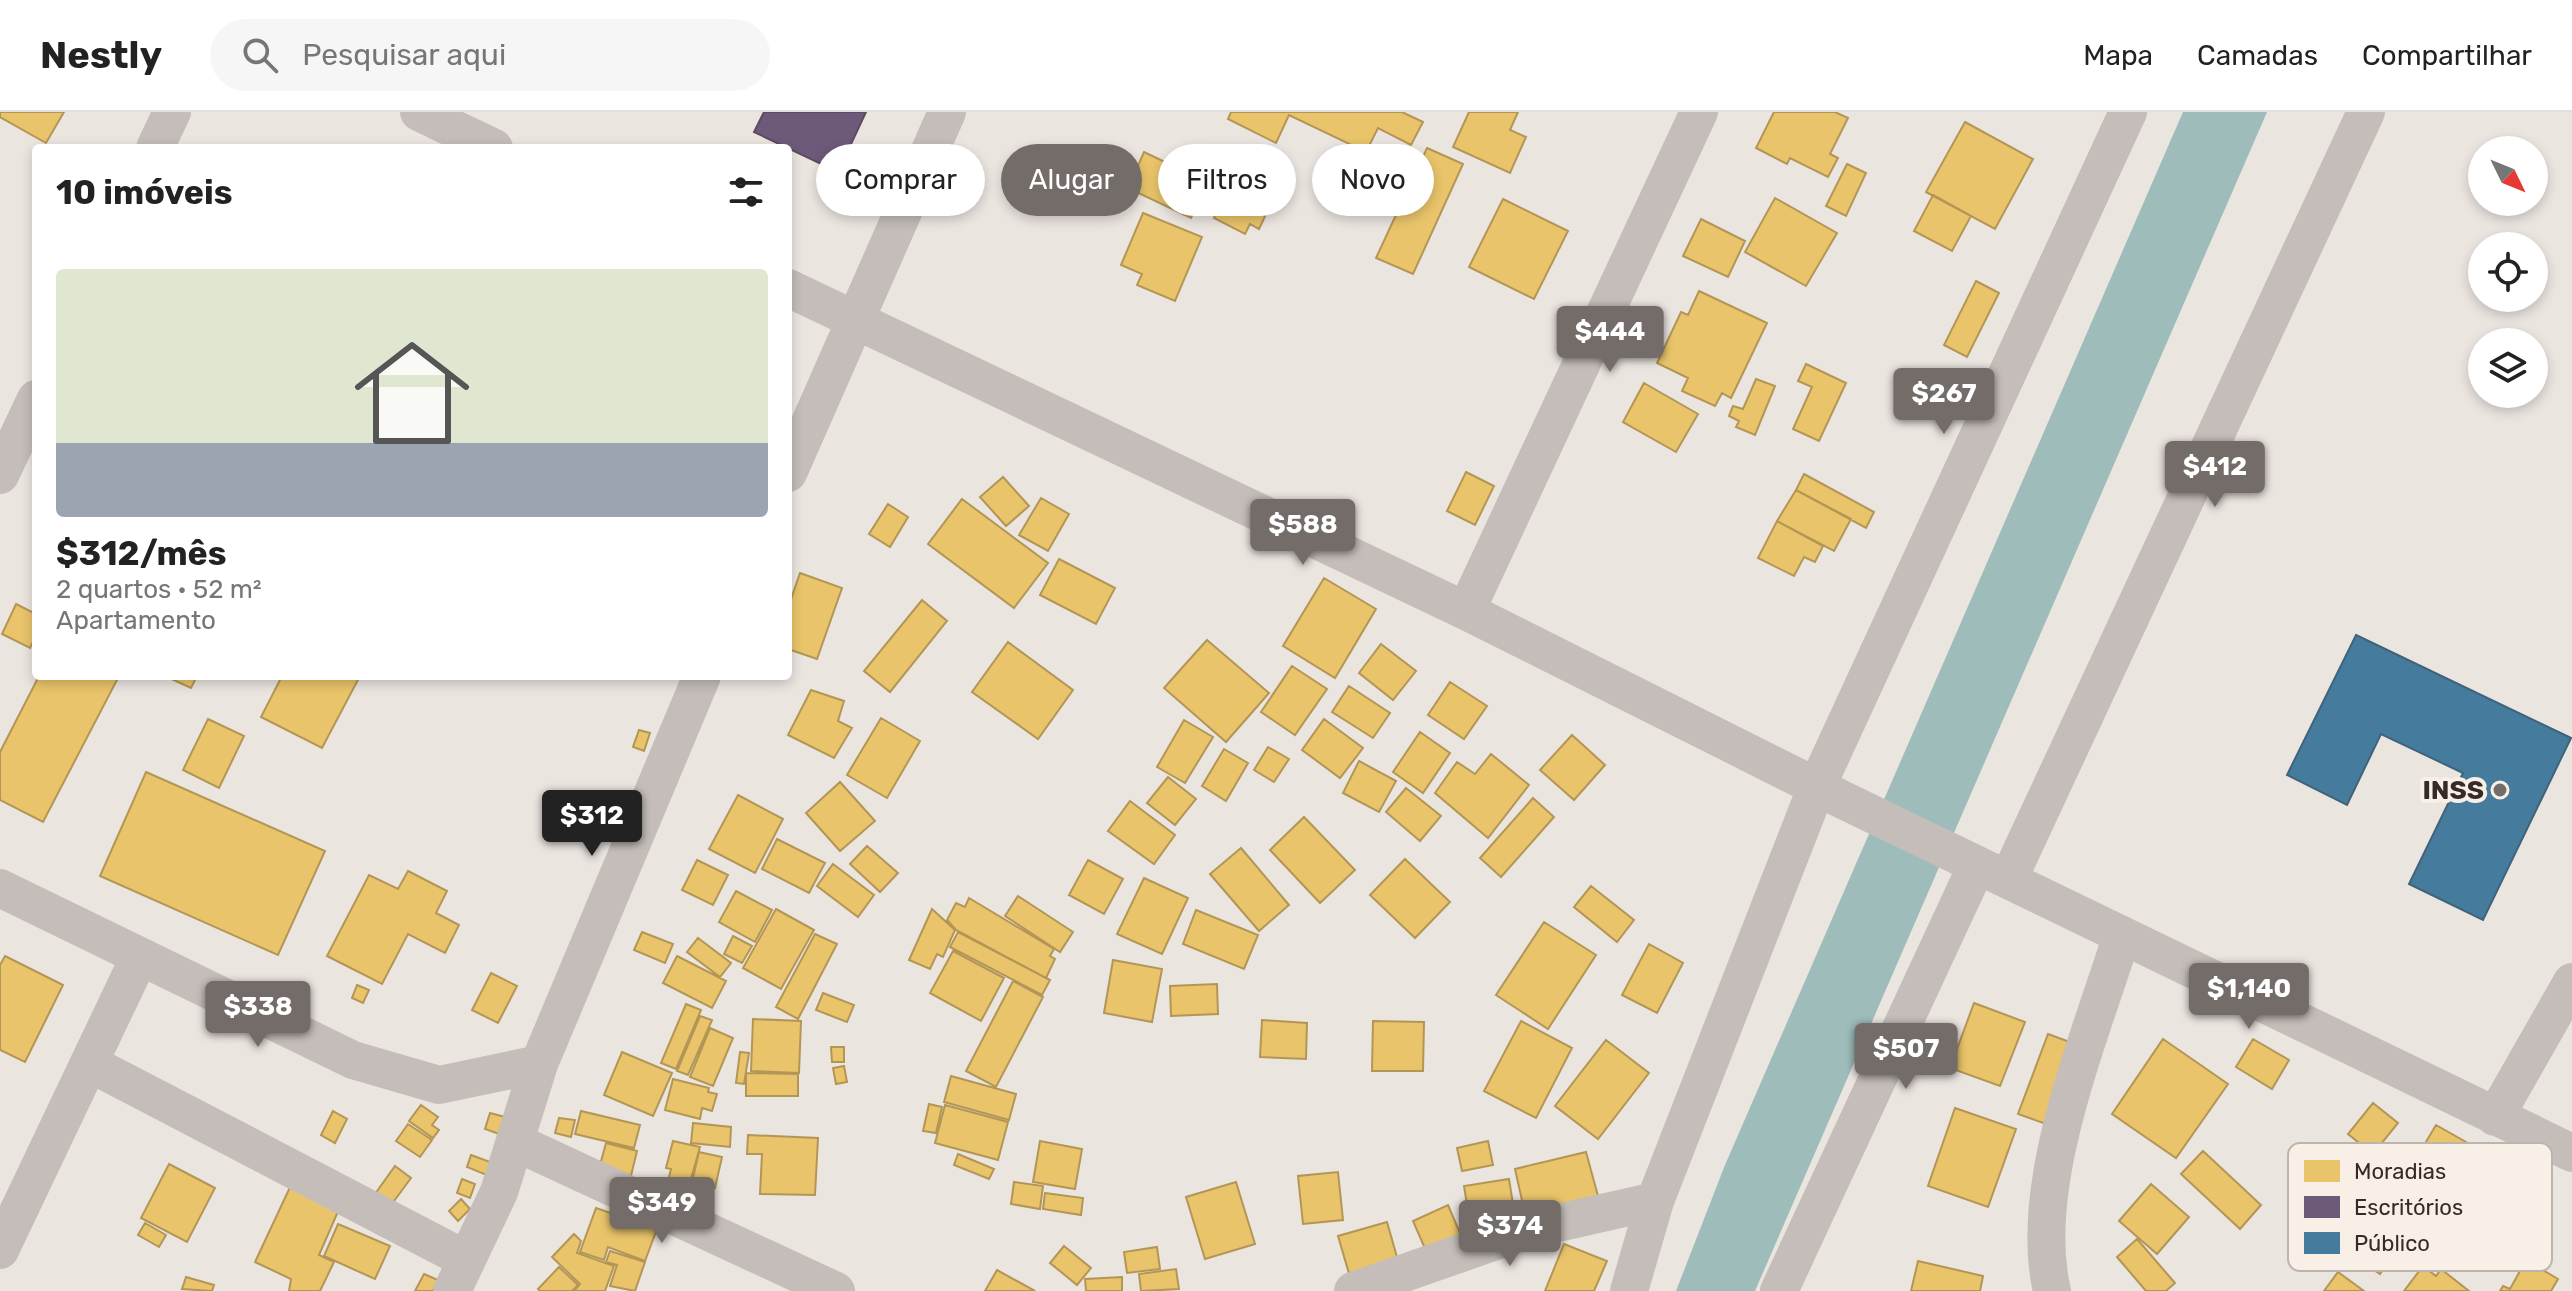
<!DOCTYPE html>
<html lang="pt">
<meta charset="utf-8">
<style>
:root{--surface:#fff;--page:#f6f6f6;--text:#222;--muted:#767676;--line:#e0e0e0;--accent:#746c68}
body{margin:0;font-family:Rubik,sans-serif;background:var(--page);color:var(--text);height:100vh;display:flex;flex-direction:column;font-size:30px;white-space:nowrap}
*{box-sizing:border-box;margin:0}
p{font-size:26px;color:var(--muted)}
.icon{flex:none;width:44px;height:44px;fill:none;stroke:currentColor;stroke-width:2;stroke-linecap:round;stroke-linejoin:round}
.map{position:relative;flex:1;overflow:hidden}
.side{position:absolute;left:32px;top:32px;width:760px;height:536px;display:flex;flex-direction:column;background:var(--surface);border-radius:8px;box-shadow:0 4px 12px #0003}
.side>*{flex:none}
.top-card{position:absolute;left:816px;top:32px;width:760px;height:72px;display:flex;gap:16px}
.needle{width:52px;rotate:133deg}
.controls{position:absolute;left:2468px;top:24px;display:grid;gap:16px}
.controls a{display:grid;place-items:center;width:80px;height:80px;border-radius:50%;background:var(--surface);box-shadow:0 4px 12px #0003;font-size:40px}
.price{position:absolute;translate:-50% -68px;padding:0 18px;border-radius:8px;background:var(--accent);color:#fff;font-size:26px;line-height:52px;filter:drop-shadow(0 2px 4px #0008)}
.price::after{content:'';position:absolute;left:50%;top:48px;width:24px;height:18px;margin-left:-12px;background:inherit;clip-path:polygon(0 0,100% 0,50% 100%)}
.price.on{background:#222;color:#fff}
ul{padding:0;list-style:none}
li{display:grid;align-content:center;gap:16px;height:424px;padding:0 24px}
li+li{border-top:2px solid var(--line)}
li span{display:grid;place-items:center;height:248px;border-radius:8px;color:#555}
li>.icon{margin-inline-start:auto}
span .icon{width:144px;height:144px;fill:#fffc;stroke-width:1}
li b{font-size:34px}
h2{display:flex;justify-content:space-between;align-items:center;height:96px;padding:0 24px;font-size:34px}
.pill{padding:0 28px;border-radius:36px;background:var(--surface);box-shadow:0 4px 12px #0003;font-size:28px;line-height:72px}
.pill.on{background:var(--accent);color:#fff}
header{display:flex;align-items:center;gap:48px;box-sizing:border-box;height:112px;padding:0 40px;background:var(--surface);border-bottom:2px solid var(--line)}
header strong{font-size:38px}
nav{display:flex;gap:44px;margin-inline-start:auto;font-size:28px}
.search{width:560px;height:72px;background:var(--page);display:flex;align-items:center;gap:20px;box-sizing:border-box;padding:0 28px;border-radius:44px;color:var(--muted);font-size:30px}
.map>svg:first-child{display:block}
</style>
<header>
<strong>Nestly</strong>
<div class="search"><svg class="icon" aria-label="search" viewBox="0 0 24 24"><circle cx="10" cy="10" r="6"/><path d="M15 15l6 6"/></svg>Pesquisar aqui</div>
<nav><a>Mapa</a><a>Camadas</a><a>Compartilhar</a></nav>
</header>
<div class="map">
<svg width="2572" height="1179" viewBox="0 0 2572 1179">
<rect width="100%" height="100%" fill="#ebe5e0"/>
<path fill="#9dbcba" d="M2183,0H2267L1755,1179H1676L1725,1053Z"/>
<path fill="#e9c46a" stroke="#b39656" stroke-width="2" d="M0,0H64L46,31L0,5Z
M1231,0H1402L1423,10L1411,33L1378,16L1366,40L1289,3L1276,31L1228,7Z
M1469,0H1518L1510,18L1526,25L1510,61L1453,35Z
M1774,0H1835L1848,6L1830,42L1838,46L1828,65L1790,46L1787,52L1756,36Z
M1965,10L2033,47L1995,117L1926,80Z
M1427,36L1463,52L1413,162L1376,146Z
M1144,40L1207,70L1191,106L1128,76Z
M1847,52L1866,61L1846,104L1826,94Z
M1207,70L1268,98L1259,117L1250,112L1245,122L1214,106L1217,98L1199,88Z
M1933,83L1971,104L1952,139L1914,119Z
M1775,86L1837,121L1806,174L1745,140Z
M1503,87L1568,119L1534,187L1469,155Z
M1143,101L1202,125L1175,189L1137,173L1142,162L1121,153Z
M1701,107L1745,129L1728,165L1683,144Z
M1976,169L1999,181L1967,245L1944,233Z
M1699,179L1767,211L1731,286L1722,281L1715,294L1682,279L1688,266L1657,251L1681,200L1688,203Z
M1806,252L1846,271L1819,329L1793,317L1812,275L1798,269Z
M1756,267L1775,274L1755,323L1736,315L1739,309L1729,304L1733,294L1743,297Z
M1644,271L1698,302L1676,340L1623,310Z
M1466,360L1494,374L1475,413L1447,399Z
M1804,362L1874,400L1866,416L1796,378Z
M1003,365L1029,394L1006,414L980,385Z
M1796,378L1851,407L1834,439L1777,409Z
M1041,386L1069,402L1048,439L1019,423Z
M962,387L1048,451L1014,496L928,432Z
M888,392L908,405L890,435L869,422Z
M1777,409L1823,434L1815,450L1804,445L1794,464L1758,446Z
M1059,447L1115,476L1096,512L1040,483Z
M800,461L842,476L817,547L788,537V496Z
M1324,466L1376,497L1335,566L1283,534Z
M922,488L947,509L890,580L864,559Z
M16,492L36,502V524L30,536L2,522Z
M1207,528L1269,581L1226,630L1164,576Z
M1008,530L1073,578L1038,627L972,580Z
M1381,532L1416,559L1393,588L1359,561Z
M1292,554L1327,577L1295,623L1261,600Z
M39,564H119L43,710L0,688V640Z
M165,564H197L191,576Z
M282,564H360L322,636L261,605Z
M1450,570L1487,594L1464,627L1428,603Z
M1349,574L1390,601L1373,626L1332,600Z
M811,578L844,589L838,609L852,616L834,646L788,623Z
M881,606L920,629L887,686L847,663Z
M208,607L244,624L219,676L183,658Z
M1324,607L1363,636L1340,666L1302,638Z
M1184,608L1213,625L1185,671L1157,655Z
M639,618L650,621L644,639L633,635Z
M1420,620L1450,641L1423,681L1393,660Z
M1572,623L1605,653L1574,688L1540,658Z
M1268,635L1289,647L1274,670L1254,658Z
M1224,637L1248,651L1226,689L1202,674Z
M1491,642L1529,673L1488,726L1435,681L1457,650L1475,662Z
M1359,649L1396,669L1379,700L1343,681Z
M146,660L325,739L278,843L100,764Z
M1168,665L1196,687L1175,713L1147,691Z
M840,670L875,709L840,739L806,701Z
M1406,676L1441,704L1420,729L1386,700Z
M738,683L783,707L755,761L709,737Z
M1533,686L1554,705L1501,765L1480,746Z
M1130,689L1175,723L1154,752L1108,719Z
M593,695L611,704L600,725L581,716Z
M1304,705L1355,758L1320,791L1270,738Z
M777,727L825,751L809,781L762,757Z
M867,734L898,761L880,780L850,752Z
M1241,736L1289,793L1259,819L1210,762Z
M1405,747L1450,790L1415,826L1370,783Z
M697,748L728,763L713,793L682,778Z
M1088,748L1123,767L1104,802L1069,783Z
M833,752L874,783L858,805L817,774Z
M408,759L447,779L436,801L459,813L445,841L408,822L382,872L327,844L369,763L398,777Z
M1144,766L1188,786L1162,842L1117,822Z
M1591,774L1634,808L1617,830L1574,795Z
M736,779L772,798L755,830L719,810Z
M1018,784L1073,820L1060,840L1005,804Z
M969,786L1054,837L1050,844L1055,847L1046,866L956,818L947,808L956,791L965,795Z
M776,797L814,818L781,877L743,856Z
M932,797L955,818L943,845L937,842L930,857L909,848Z
M1196,798L1258,823L1244,857L1183,832Z
M1544,810L1596,843L1548,917L1496,883Z
M642,820L673,832L665,851L634,838Z
M958,820L1050,868L1042,883L950,835Z
M815,822L837,832L798,907L776,895Z
M733,824L752,834L742,851L724,842Z
M698,826L731,851L720,865L687,840Z
M1649,832L1683,851L1657,901L1622,883Z
M953,839L1004,866L981,909L930,881Z
M5,844L63,873L25,950L0,938V853Z
M677,844L726,869L712,896L663,871Z
M1113,848L1162,857L1152,910L1104,901Z
M491,861L517,874L498,911L472,898Z
M1013,869L1043,885L996,975L966,959Z
M1217,872L1218,902L1171,904L1170,874Z
M357,873L369,878L363,891L352,886Z
M823,881L854,893L847,910L816,898Z
M1974,891L2025,910L2000,974L1950,956Z
M686,892L701,898L676,957L661,951Z
M700,904L712,908L688,963L677,959Z
M753,907L801,909L799,961L751,959Z
M1262,908L1307,911L1306,947L1260,945Z
M1373,909L1424,910L1423,959H1372Z
M1521,909L1572,936L1536,1006L1484,979Z
M710,916L733,926L713,974L690,965Z
M2048,922L2078,933L2049,1013L2018,1002Z
M2163,927L2228,972L2176,1046L2112,1002Z
M2253,927L2289,948L2272,977L2236,955Z
M1606,928L1649,961L1598,1027L1555,994Z
M831,935H844V950H832Z
M622,940L672,961L653,1004L604,983Z
M740,940L749,941L744,972L736,971Z
M844,954L847,970L836,972L833,956Z
M746,961L798,962V984H746Z
M951,964L1016,982L1009,1008L944,990Z
M673,967L709,976L708,980L717,982L712,999L702,996L700,1007L665,998Z
M2373,991L2398,1011L2373,1042L2348,1022Z
M929,992L942,995L936,1021L923,1019Z
M421,993L438,1005L432,1013L439,1018L433,1026L409,1009Z
M945,993L1008,1010L998,1048L935,1031Z
M1955,996L2016,1017L1988,1095L1928,1074Z
M333,999L347,1007L335,1031L321,1023Z
M581,999L640,1013L634,1036L575,1022Z
M490,1001L505,1005L499,1022L485,1017Z
M559,1006L575,1008L571,1025L555,1021Z
M693,1011L731,1015L730,1035L691,1031Z
M408,1012L432,1028L420,1045L396,1029Z
M2436,1013L2480,1038L2459,1077L2414,1050Z
M748,1023L818,1026L815,1083L760,1082L762,1042H747Z
M673,1029L700,1035L689,1074L668,1069L671,1057L666,1056Z
M1040,1029L1082,1037L1075,1077L1033,1070Z
M1488,1029L1493,1053L1462,1059L1457,1036Z
M606,1031L637,1039L629,1072L597,1064Z
M2203,1039L2261,1093L2240,1117L2181,1062Z
M699,1040L722,1045L715,1076L692,1070Z
M1586,1040L1598,1084L1525,1102L1515,1057Z
M958,1042L994,1057L989,1067L954,1053Z
M471,1043L493,1051L489,1064L467,1055Z
M169,1052L215,1076L187,1130L141,1106Z
M395,1054L411,1066L386,1100L370,1089Z
M2354,1054L2422,1099L2380,1162L2312,1117Z
M1338,1060L1343,1108L1303,1112L1298,1064Z
M462,1067L475,1072L470,1086L457,1081Z
M1509,1067L1517,1117L1472,1124L1464,1074Z
M1014,1070L1043,1074L1040,1097L1011,1092Z
M1236,1070L1255,1132L1205,1147L1186,1085Z
M2151,1072L2189,1105L2157,1142L2119,1109Z
M291,1073L340,1095L319,1143L334,1150L320,1179H289L291,1167L255,1150Z
M1045,1081L1083,1086L1081,1103L1043,1097Z
M461,1087L470,1097L458,1109L449,1099Z
M1448,1093L1465,1133L1430,1148L1413,1109Z
M596,1096L657,1117L645,1149L608,1135L604,1148L580,1140Z
M1387,1110L1399,1152L1350,1165L1338,1124Z
M145,1111L166,1123L159,1135L138,1123Z
M338,1112L390,1134L375,1167L324,1144Z
M574,1122L581,1129L577,1141L614,1154L605,1179H574L580,1172L552,1145Z
M2137,1127L2175,1171L2166,1179H2146L2117,1145Z
M1564,1132L1607,1149L1594,1179H1545Z
M1064,1134L1091,1156L1077,1173L1050,1151Z
M1157,1135L1160,1157L1127,1161L1124,1140Z
M610,1139L645,1150L635,1179L610,1174L617,1153L606,1150Z
M2526,1148L2558,1167L2551,1179H2500L2503,1174L2510,1177Z
M1918,1149L1983,1164L1980,1179H1911Z
M2423,1154L2436,1164L2441,1157L2469,1179H2404Z
M559,1155L578,1173L572,1179H540L538,1177Z
M1176,1157L1179,1177L1141,1179L1139,1162Z
M997,1158L1035,1179H985Z
M2338,1160L2364,1179H2324Z
M424,1162L438,1168L433,1179H415Z
M186,1165L214,1173L212,1179L182,1177Z
M1122,1165V1179H1086L1085,1167Z"/>
<path fill="#6d597a" stroke="#5c4b61" stroke-width="2" d="M764,0H866L838,60L754,20Z"/>
<path fill="#457b9d" stroke="#40637a" stroke-width="2" d="M2356,523L2571,626L2483,808L2409,772L2463,661L2381,622L2347,693L2287,663Z"/>
<g fill="none" stroke-linecap="round" stroke-linejoin="round">
<path stroke="#c4bdb9" stroke-width="38" d="M419,0L494,36
M155,36L172,0
M788,176L1466,499L1841,687L2572,1041
M788,361L947,0
M0,363L36,287
M1466,499L1699,0
M2008,768L2366,0
M0,776L353,948L439,973L539,952
M89,951L467,1148
M2495,1005L2572,870
M515,1030L836,1179
M0,1138L139,846
M452,1179L499,1080L539,952L702,564
M1353,1179L1527,1118L1655,1089
M1629,1179L1655,1089L1817,674L2128,0
M1779,1179L1977,753
M2052,1179C2027,1073 2090,926 2122,823"/>
</g>
<circle fill="#746c68" stroke="#f8efe7" stroke-width="3" cx="2500" cy="678" r="8"/>
<g text-anchor="middle" stroke-width="8" stroke-linejoin="round" paint-order="stroke">
<g font-size="26" font-weight="bold" fill="#342b28" stroke="#f8efe7" text-anchor="end">
<text x="2484" y="687">INSS</text>
</g>
</g>
<rect x="2288" y="1031" width="264" height="128" rx="12" fill="#f8efe7" stroke="#bdb4ae" stroke-width="2"/>
<rect x="2304" y="1048" width="36" height="22" fill="#e9c46a"/>
<rect x="2304" y="1084" width="36" height="22" fill="#6d597a"/>
<rect x="2304" y="1120" width="36" height="22" fill="#457b9d"/>
<g font-size="22" fill="#342b28">
<text x="2354" y="1067">Moradias</text>
<text x="2354" y="1103">Escritórios</text>
<text x="2354" y="1139">Público</text>
</g>
</svg>
<div class="controls">
<a><svg class="needle" viewBox="-14 -14 28 28"><path d="M0-13l5 13h-10z" fill="#e53935"/><path d="M0 13l5-13h-10z" fill="#767676"/></svg></a>
<a><svg class="icon" aria-label="locate" viewBox="0 0 24 24"><circle cx="12" cy="12" r="6"/><path d="M12 2v4M12 18v4M2 12h4M18 12h4"/></svg></a>
<a><svg class="icon" aria-label="layers" viewBox="0 0 24 24"><path d="M12 4l9 5-9 5-9-5zM3 14l9 5 9-5"/></svg></a>
</div>
<b class="price" style="left:1610px;top:262px">$444</b>
<b class="price" style="left:1944px;top:324px">$267</b>
<b class="price" style="left:2215px;top:397px">$412</b>
<b class="price" style="left:1303px;top:455px">$588</b>
<b class="price on" style="left:592px;top:746px">$312</b>
<b class="price" style="left:2249px;top:919px">$1,140</b>
<b class="price" style="left:258px;top:937px">$338</b>
<b class="price" style="left:1906px;top:979px">$507</b>
<b class="price" style="left:662px;top:1133px">$349</b>
<b class="price" style="left:1510px;top:1156px">$374</b>
<div class="top-card">
<a class="pill">Comprar</a>
<a class="pill on">Alugar</a>
<a class="pill">Filtros</a>
<a class="pill">Novo</a>
</div>
<section class="side">
<h2>10 imóveis<svg class="icon" aria-label="filters" viewBox="0 0 24 24"><path d="M4 7h16M4 17h16"/><circle cx="9" cy="7" r="2"/><circle cx="15" cy="17" r="2"/></svg></h2>
<ul>
<li><span style="background:linear-gradient(#dfe7d0 70%,#9aa5b1 0)"><svg class="icon" aria-label="home" viewBox="0 0 24 24"><path d="M3 11l9-7 9 7M6 9v11h12V9"/></svg></span><div><b>$312/mês</b><p>2 quartos · 52 m²</p><p>Apartamento</p></div></li>
</ul>
</section>
</div>
